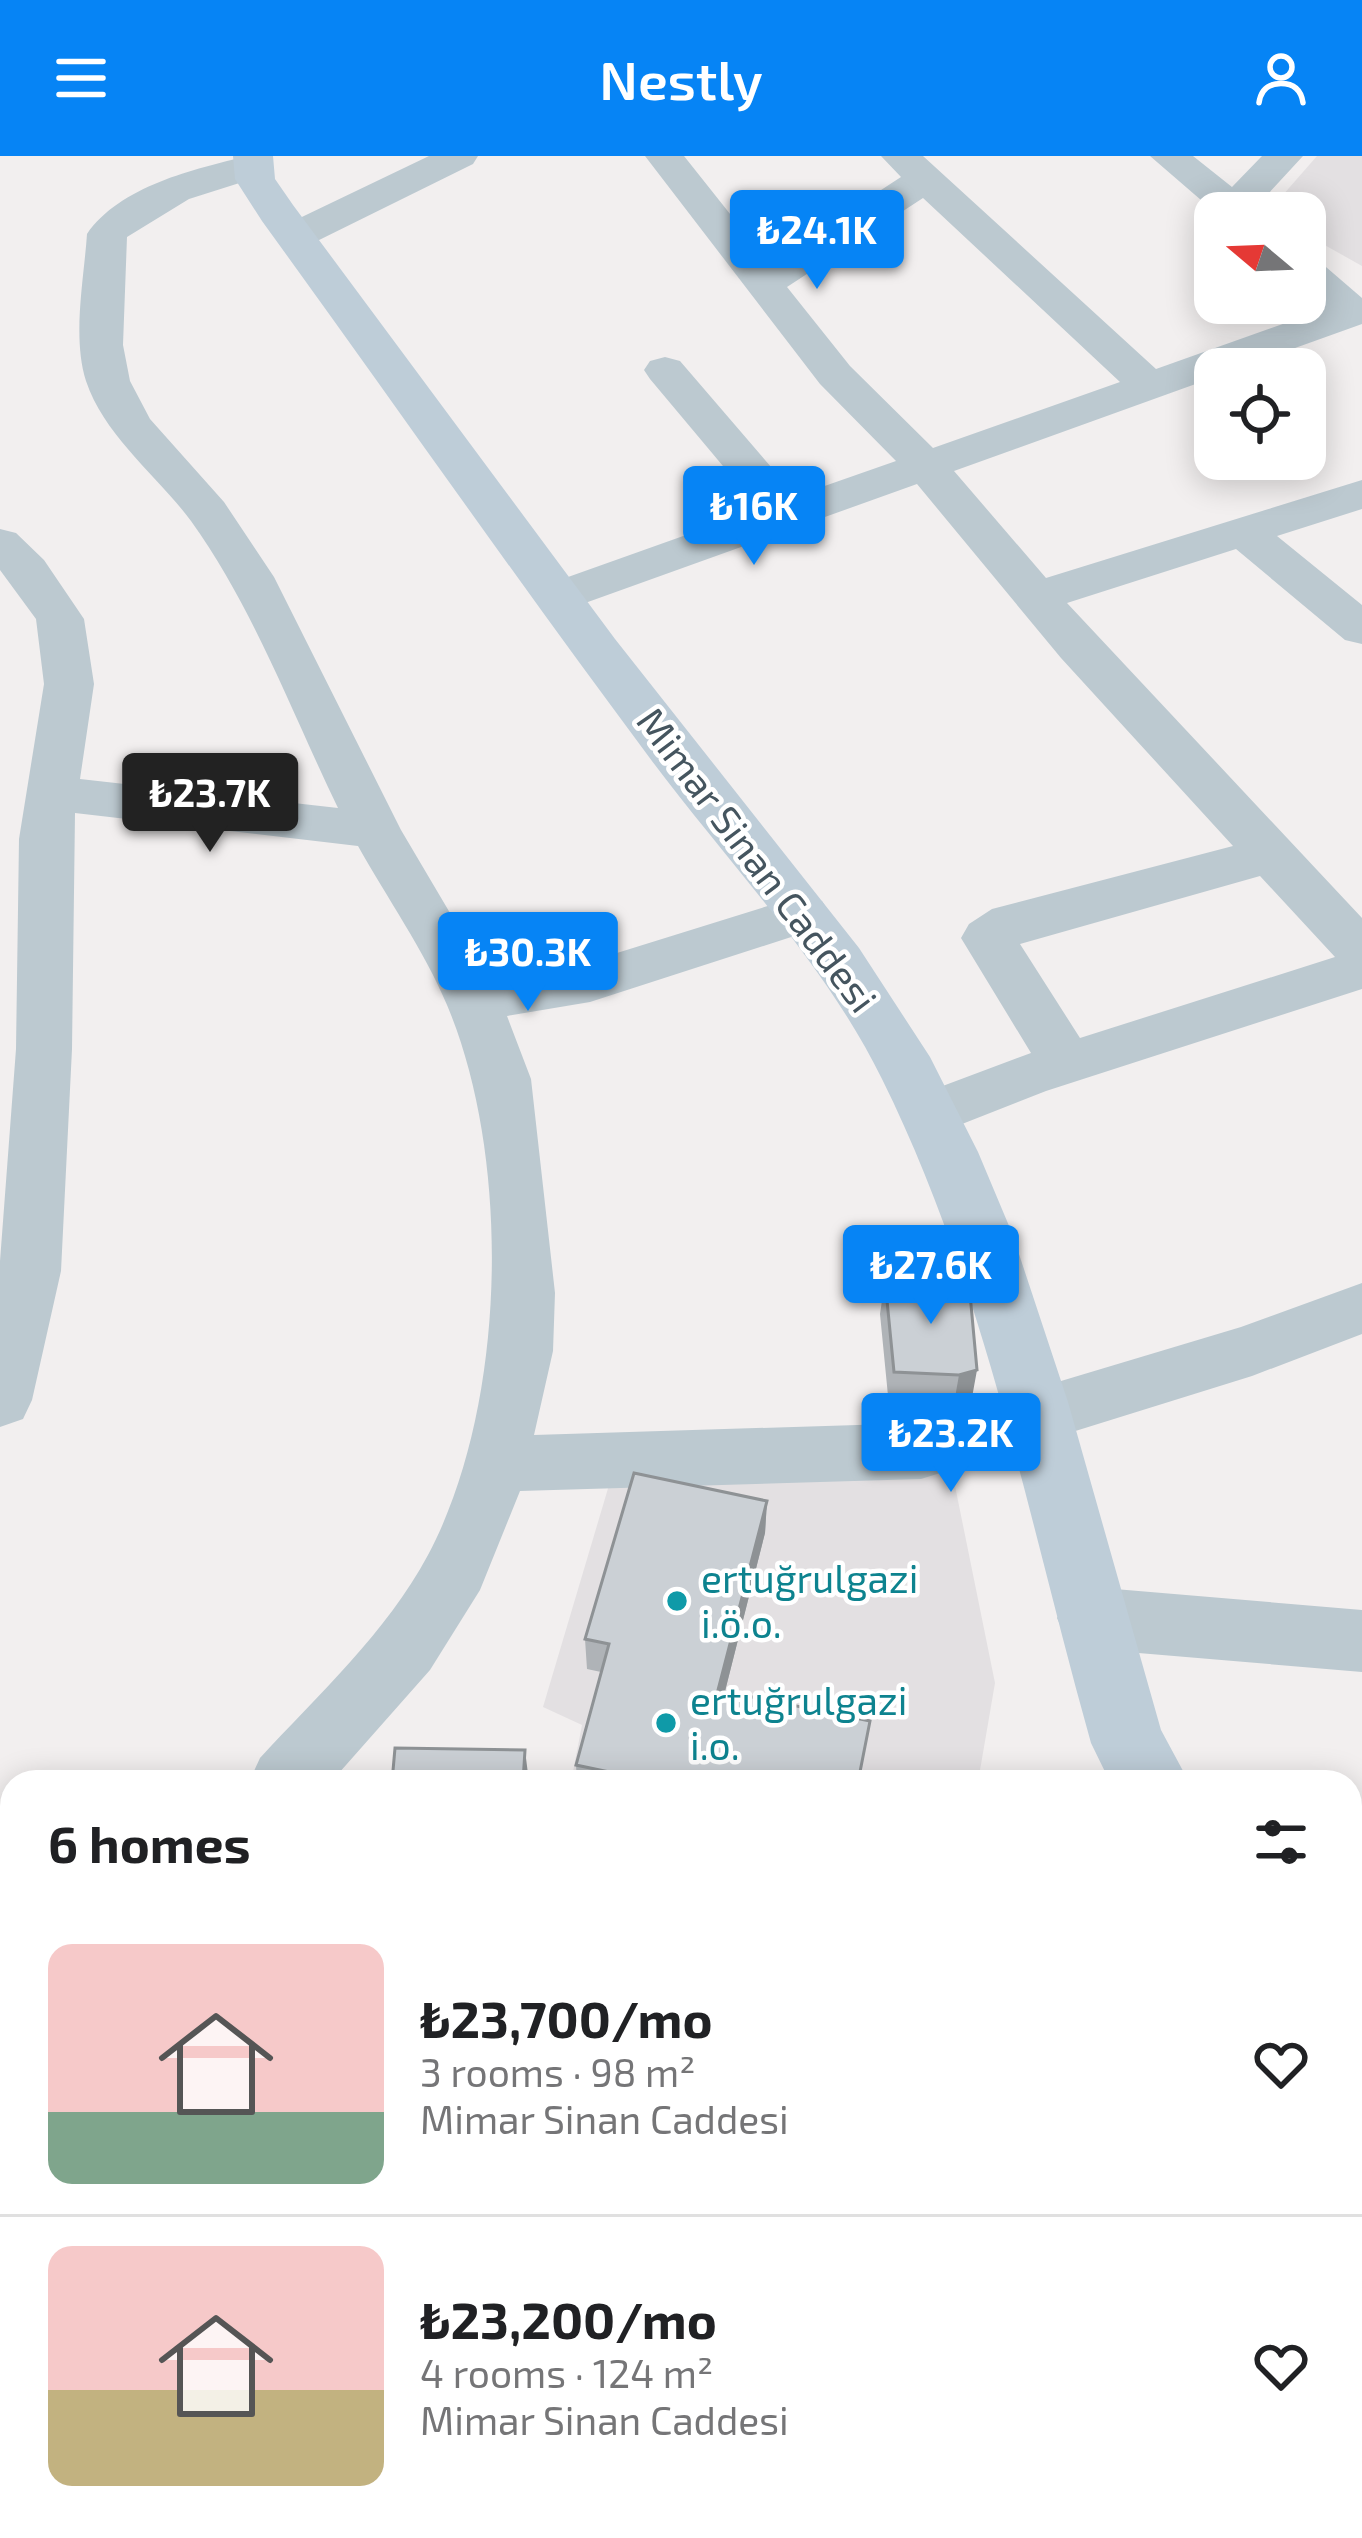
<!DOCTYPE html>
<meta charset="utf-8">
<style>
:root{--surface:#fff;--page:#f2f2f2;--text:#202124;--muted:#757577;--line:#e0e0e0;--accent:#0684f5}
body{margin:0;font-family:"Exo 2",sans-serif;background:var(--page);color:var(--text);height:100vh;display:flex;flex-direction:column;font-size:45px;white-space:nowrap}
*{box-sizing:border-box;margin:0}
p{font-size:39px;color:var(--muted)}
.icon{flex:none;width:66px;height:66px;fill:none;stroke:currentColor;stroke-width:2;stroke-linecap:round;stroke-linejoin:round}
.map{position:relative;flex:1;overflow:hidden}
.panel{position:absolute;left:0px;top:1614px;width:1362px;height:768px;display:flex;flex-direction:column;background:var(--surface);border-radius:36px 36px 0 0;box-shadow:0 6px 30px #0003}
.panel>*{flex:none}
.needle{width:78px;rotate:289deg}
.fabs{position:absolute;left:1194px;top:36px;display:grid;gap:24px}
.fabs a{display:grid;place-items:center;width:132px;height:132px;border-radius:24px;background:var(--surface);box-shadow:0 6px 30px #0003;font-size:60px}
.price{position:absolute;translate:-50% -102px;padding:0 27px;border-radius:12px;background:var(--accent);color:#fff;font-size:39px;line-height:78px;filter:drop-shadow(0 3px 6px #0008)}
.price::after{content:'';position:absolute;left:50%;top:72px;width:36px;height:27px;margin-left:-18px;background:inherit;clip-path:polygon(0 0,100% 0,50% 100%)}
.price.selected{background:#222;color:#fff}
ul{padding:0;list-style:none}
li{display:flex;align-items:center;gap:36px;height:300px;padding:0 48px}
li+li{border-top:3px solid var(--line)}
li span{display:grid;place-items:center;flex:none;width:336px;height:240px;border-radius:24px;color:#555}
li>.icon{margin-inline-start:auto}
span .icon{width:144px;height:144px;fill:#fffc;stroke-width:1}
li b{font-size:51px}
h2{display:flex;justify-content:space-between;align-items:center;height:144px;padding:0 48px;font-size:51px}
header{display:flex;justify-content:space-between;align-items:center;height:156px;padding:0 48px;background:var(--accent);color:#fff;font-size:54px;font-weight:600}
.map>svg:first-child{display:block}
</style>
<header><svg class="icon" aria-label="menu" viewBox="0 0 24 24"><path d="M4 6h16M4 12h16M4 18h16"/></svg>Nestly<svg class="icon" aria-label="person" viewBox="0 0 24 24"><circle cx="12" cy="8" r="4"/><path d="M4 21q1-7 8-7t8 7"/></svg></header>
<div class="map">
<svg width="1362" height="2382" viewBox="0 0 1362 2382">
<rect width="100%" height="100%" fill="#f2efef"/>
<path fill="#e3e0e2" d="M1317,0H1362V110L1305,78V57H1276L1275,48Z
M952,1315L995,1527L978,1626H571L582,1569L543,1551L612,1319Z"/>
<g fill="none" stroke-linecap="round" stroke-linejoin="round">
<path fill="#bcc9d0" fill-rule="evenodd" d="M248,0L268,2L273,10L268,18L189,43L127,81L123,189L130,225L150,263L224,346L274,421L401,674L489,823L588,806L803,739L822,745L830,758L822,771L590,846L507,860L531,923L555,1137L553,1195L534,1279L921,1267L1241,1171L1362,1127V1178L1252,1220L921,1323L520,1335L480,1434L430,1514L331,1626H249L260,1602C319,1538 386,1477 428,1399C507,1251 512,1003 447,849C424,794 387,742 358,690L75,657L72,893L61,1115L32,1244L23,1263L0,1271V1105L16,893L19,683L44,528L36,463L0,414V373L16,377L44,404L84,463L94,528L80,623L338,652C292,557 253,451 191,365C157,319 105,281 86,225C72,181 84,123 87,78C120,30 194,13 248,0Z
M429,0H478L473,8L309,89H281L275,80L281,71Z
M645,0H684L769,107L901,21L881,0H923L1156,213L1325,153L1305,135V102L1319,105L1362,142V168L1237,213H1215V221L954,315L1046,422L1362,324V353L1277,380L1362,449V488L1345,484L1236,393L1067,447L1362,762V833L1046,935L929,981L908,975L900,959L908,943L1031,897L961,782L969,768L992,753L1233,690L1061,502L917,328L574,451L557,456L540,451L533,441L540,431L759,353L650,223L644,214L650,205L665,201L680,205L796,340L896,305L820,228ZM923,42L1120,226L933,292L850,210L787,131ZM1260,720L1335,801L1080,882L1020,788Z
M1150,0H1193L1232,31L1262,0H1303L1256,51L1261,57H1216Z
M1091,1431L1362,1454V1516L1091,1493L1067,1484L1057,1462L1067,1440Z
M1362,1809V1885L1350,1886V1810Z
M12,1868V1948L0,1953V1873Z
M221,2370H371L376,2382H226Z
M467,2370H576L571,2382H462Z
M792,2370H880L881,2382H793Z
M1206,2370H1297L1302,2382H1211Z"/>
<path fill="#becdd8" fill-rule="evenodd" d="M233,0H273L275,23L293,49L615,483L859,792L930,901L978,996L1012,1077L1068,1246L1161,1574L1189,1626H1110L1091,1587C1028,1363 986,1133 882,923C824,805 727,706 649,601C517,424 391,243 262,65L235,23Z
M1350,1897L1362,1902V1993L1350,1988Z"/>
</g>
<path fill="#afb3b7" d="M885,1124L969,1127L971,1247L953,1253L889,1250L880,1158Z
M767,1345L765,1377L725,1535L859,1626H577L576,1609L601,1516L587,1513L585,1483Z"/>
<path fill="#8e9295" d="M977,1214L971,1247L953,1253L959,1219Z
M767,1345L765,1377L718,1563V1534Z
M525,1594L529,1626H523Z"/>
<path fill="#cbd0d5" stroke="#8e9295" stroke-width="3" d="M885,1124L969,1127L977,1214L959,1219L894,1216Z
M634,1317L767,1345L718,1534L870,1565L858,1626H657L576,1609L609,1488L585,1483Z
M395,1592L525,1594L523,1626H392Z"/>
<g fill="#0f9aa8" stroke="#fff" stroke-width="4.5">
<circle cx="677" cy="1445" r="12"/>
<circle cx="666" cy="1567" r="12"/>
</g>
<g text-anchor="middle" stroke-width="9" stroke-linejoin="round" paint-order="stroke">
<g font-size="39" fill="#45555f" stroke="#fff">
<text transform="translate(757 704) rotate(53)" y="14">Mimar Sinan Caddesi</text>
</g>
<g font-size="39" fill="#0d838f" stroke="#fff" text-anchor="start">
<text x="701" y="1437">ertuğrulgazi<tspan x="701" dy="45">i.ö.o.</tspan></text>
<text x="690" y="1559">ertuğrulgazi<tspan x="690" dy="45">i.o.</tspan></text>
</g>
</g>
</svg>
<div class="fabs">
<a><svg class="needle" viewBox="-14 -14 28 28"><path d="M0-13l5 13h-10z" fill="#e53935"/><path d="M0 13l5-13h-10z" fill="#757577"/></svg></a>
<a><svg class="icon" aria-label="locate" viewBox="0 0 24 24"><circle cx="12" cy="12" r="6"/><path d="M12 2v4M12 18v4M2 12h4M18 12h4"/></svg></a>
</div>
<b class="price" style="left:817px;top:136px">₺24.1K</b>
<b class="price" style="left:754px;top:412px">₺16K</b>
<b class="price selected" style="left:210px;top:699px">₺23.7K</b>
<b class="price" style="left:528px;top:858px">₺30.3K</b>
<b class="price" style="left:931px;top:1171px">₺27.6K</b>
<b class="price" style="left:951px;top:1339px">₺23.2K</b>
<section class="panel">
<h2>6 homes<svg class="icon" aria-label="filters" viewBox="0 0 24 24"><path d="M4 7h16M4 17h16"/><circle cx="9" cy="7" r="2"/><circle cx="15" cy="17" r="2"/></svg></h2>
<ul>
<li><span style="background:linear-gradient(#f6c9c9 70%,#7fa58c 0)"><svg class="icon" aria-label="home" viewBox="0 0 24 24"><path d="M3 11l9-7 9 7M6 9v11h12V9"/></svg></span><div><b>₺23,700/mo</b><p>3 rooms · 98 m²</p><p>Mimar Sinan Caddesi</p></div><svg class="icon" aria-label="heart" viewBox="0 0 24 24"><path d="M12 20l-8-8c-3-5 5-10 8-4 3-6 11-1 8 4z"/></svg></li>
<li><span style="background:linear-gradient(#f6c9c9 60%,#c2b280 0)"><svg class="icon" aria-label="home" viewBox="0 0 24 24"><path d="M3 11l9-7 9 7M6 9v11h12V9"/></svg></span><div><b>₺23,200/mo</b><p>4 rooms · 124 m²</p><p>Mimar Sinan Caddesi</p></div><svg class="icon" aria-label="heart" viewBox="0 0 24 24"><path d="M12 20l-8-8c-3-5 5-10 8-4 3-6 11-1 8 4z"/></svg></li>
</ul>
</section>
</div>
